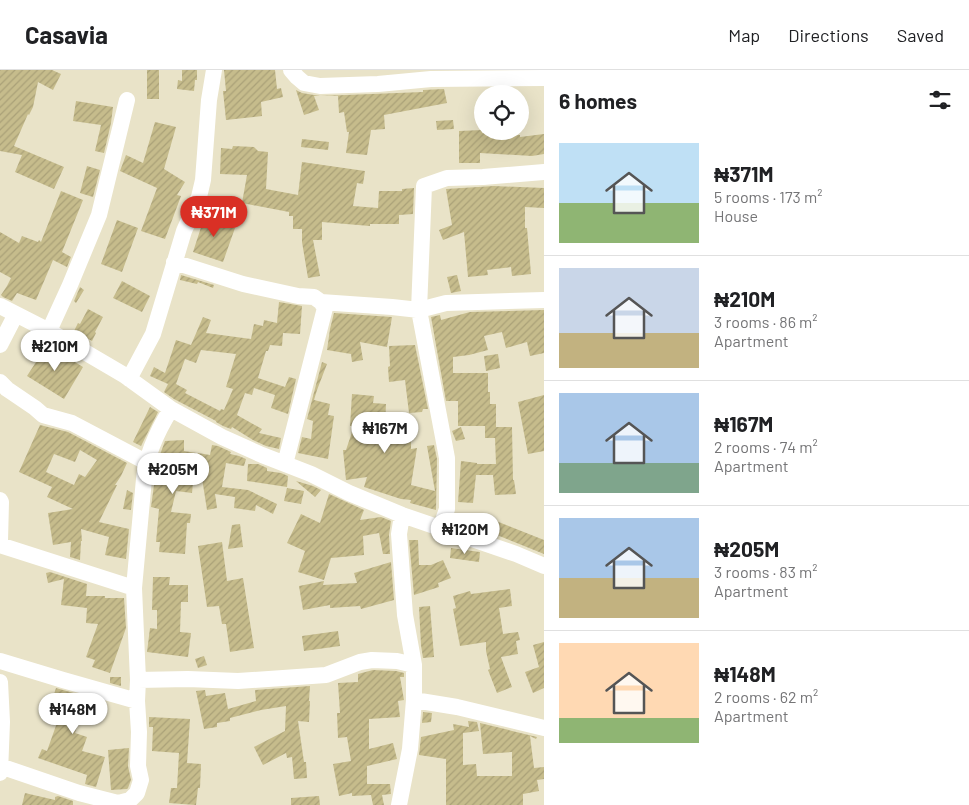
<!DOCTYPE html>
<meta charset="utf-8">
<style>
:root{--surface:#fff;--page:#f6f6f6;--text:#202124;--muted:#757577;--line:#e0e0e0;--accent:#d93025}
body{margin:0;font-family:Barlow,sans-serif;background:var(--page);color:var(--text);height:100vh;display:flex;flex-direction:column;font-size:19px;white-space:nowrap}
*{box-sizing:border-box;margin:0}
p{font-size:16px;color:var(--muted)}
.icon{flex:none;width:28px;height:28px;fill:none;stroke:currentColor;stroke-width:2;stroke-linecap:round;stroke-linejoin:round}
.map{position:relative;flex:1;overflow:hidden}
.side{display:flex;flex-direction:column;background:var(--surface);width:425px}
.side>*{flex:none}
.tools{position:absolute;left:474px;top:15px;display:grid;gap:10px}
.tools a{display:grid;place-items:center;width:55px;height:55px;border-radius:50%;background:var(--surface);box-shadow:0 5px 20px #0002;font-size:25px}
.price{position:absolute;translate:-50% -42px;padding:0 11px;border-radius:18px;background:#fff;color:#222;font-size:16px;line-height:32px;filter:drop-shadow(0 1px 2px #0008)}
.price::after{content:'';position:absolute;left:50%;top:30px;width:15px;height:11px;margin-left:-8px;background:inherit;clip-path:polygon(0 0,100% 0,50% 100%)}
.price.active{background:var(--accent);color:#fff}
ul{padding:0;list-style:none}
li{display:flex;align-items:center;gap:15px;height:125px;padding:0 15px}
li+li{border-top:1px solid var(--line)}
li span{display:grid;place-items:center;flex:none;width:140px;height:100px;border-radius:0px;color:#555}
li>.icon{margin-inline-start:auto}
span .icon{width:60px;height:60px;fill:#fffc;stroke-width:1}
li b{font-size:21px}
h2{display:flex;justify-content:space-between;align-items:center;height:60px;padding:0 15px;font-size:21px}
header{display:flex;align-items:center;gap:30px;box-sizing:border-box;height:70px;padding:0 25px;background:var(--surface);border-bottom:1px solid var(--line)}
header strong{font-size:24px}
nav{display:flex;gap:28px;margin-inline-start:auto;font-size:18px}
main{display:flex;flex:1;min-height:0}
.map>svg:first-child{display:block}
</style>
<header>
<strong>Casavia</strong>
<nav><a>Map</a><a>Directions</a><a>Saved</a></nav>
</header>
<main>
<div class="map">
<svg width="544" height="735" viewBox="0 0 544 735">
<defs>
<pattern id="building-hatch" width="6" height="6" patternUnits="userSpaceOnUse" patternTransform="scale(1.25)"><rect width="6" height="6" fill="#c6bc8c"/><path d="M-1 1l2-2M0 6l6-6M5 7l2-2" fill="none" stroke="#aaa178"/></pattern>
</defs>
<rect width="100%" height="100%" fill="#e9e3c8"/>
<path fill="url(#building-hatch)" fill-rule="evenodd" d="M0,0H52L61,4L53,20L38,12L33,37L29,45L28,44L14,76L64,97L54,119L15,102L22,85L0,81Z
M147,0H159V29H147Z
M182,0H197V10H195L194,21L177,19L178,10L182,11Z
M224,0H275L277,19L281,18L283,27L261,32L262,46L226,50L223,21H226Z
M444,19L447,33L384,45L385,59L371,60L367,85L346,83L349,62H347L344,42L339,43L338,26H314L319,40L304,45L296,20L302,23L320,26L423,22V20Z
M76,31L113,37L111,53L104,83L95,81L101,55L73,51Z
M453,50L454,59L437,60L436,51Z
M155,52L176,57L164,99L185,112L177,125L181,126L165,169L141,161L157,118L120,101L126,85L143,93Z
M482,60V63L520,65V67L544,64V84L532,86L480,83V93H459V61Z
M302,69L329,72L328,80L301,77Z
M233,76L254,77L258,81L268,82L266,119L298,125L302,92L365,101L363,114L357,113L353,136L378,138L379,121H402V119L414,118L413,144L399,145V154H370V156L322,152V170H313L320,206L308,208L302,172V159H293V146H289V142L242,133L247,105L220,104L221,78L232,79Z
M87,96L100,100L93,127L80,123Z
M494,116L544,118V138L525,137V158H527L531,204L512,206L511,197L487,200L488,205L468,207L464,162L443,170L439,160L452,155L446,119Z
M61,121L83,130L62,182L71,187L67,197L53,190L36,230L17,223L12,231L3,227L1,225L7,216L11,208L0,202V162L19,173L22,166L38,172L39,170L41,172Z
M206,142L226,148L224,154L235,158L223,192L193,182Z
M117,150L138,158L122,202L101,194Z
M181,205L214,215L213,218L198,212L197,214L180,210Z
M457,205L461,221L451,223L447,207Z
M122,211L150,226L142,242L113,228Z
M80,217L84,220L76,233L74,231Z
M279,232L302,236L300,264L283,263L282,276L270,275L268,281H266L258,308L285,317L289,307L296,309L288,344L271,338L275,325L254,318L252,325L245,323L237,345L262,359L259,363L281,368L279,379L266,376L253,370L232,357L231,359L223,356L216,352V351L174,329L164,322L168,314L150,306L154,297L165,303L176,270L191,275L203,247L211,250L206,263L251,269L254,254L263,256L264,250L277,253ZM201,280L236,284L226,317L233,319L224,340L221,339L220,341L185,323L187,320L176,314L185,289L196,293Z
M88,239L103,247L95,262L96,263L92,271L74,261L78,253L80,254Z
M544,240V283L530,286L527,272L506,278L502,262L484,266L488,280L469,285L453,287V303H488V322H490V334H496V357H512L513,410H514L516,424L495,425L493,405H476L473,433L458,432L461,391L477,393V394H496L495,368H485V356H458V331H446L431,247L440,245L441,250L470,242Z
M334,243L392,247L387,277L360,272L363,290L352,292L351,284L327,280L330,259Z
M47,275L83,297L64,329L27,306Z
M415,275L428,339H423L422,342L409,343L405,310L389,312L388,297L390,296L389,276Z
M498,284L500,298L486,301L484,286Z
M322,292L327,294L317,320L314,330L330,334L328,345L334,346L328,389L298,383L302,367L311,369L313,351L307,349Z
M352,324L374,326L373,333L386,334L385,354H411V379L417,378L411,415L435,421L427,376L434,375L437,389L436,440L410,433L411,430L401,429L364,417L367,407L346,410L343,380H346L354,356H350Z
M544,325V381L528,384L518,332Z
M150,337L158,342L141,376L133,372Z
M40,355L68,362L127,393L121,406L115,415H117L99,452L129,459L126,489L105,485L109,467L81,459L82,471H81L80,490L70,487L71,472L53,475L48,443L73,439L47,427L52,417L19,402ZM80,380L97,390L85,407L79,404L74,415L46,402L54,384L75,392Z
M461,357L465,369L456,371L452,361Z
M184,370V381L196,383L192,423L176,421L171,442L191,444L190,453H187L185,484L159,482L160,472H156L159,439L151,437L157,393L165,371Z
M212,375L218,376L231,382L230,384L239,386L246,389L244,396L226,393L222,417L248,420L277,434L273,444L256,435L255,441L234,438L235,427L215,424L217,438L207,440L198,383L210,385Z
M248,394H258L267,398V401L281,403L288,406L287,417L247,411Z
M296,411L313,416L321,420L315,427Z
M287,418L304,421L301,434L284,431Z
M127,420L133,423L131,440L123,439Z
M329,424L364,440L360,450L381,447L391,451L389,465L390,484H383L379,463L363,466L364,485L331,488L324,510L298,502L305,481L287,473L301,444L320,453Z
M496,451L544,470V484L492,463Z
M240,454L243,477L228,479L232,455Z
M409,470H418L419,495H431L443,490L451,508L438,513L439,517L414,525Z
M222,472L227,511L243,508L254,578L230,582L226,554H222L219,536L207,537L198,476Z
M451,478L480,482L479,492L450,488Z
M391,492L394,530L361,539L360,536L330,538V535L303,540L299,516L324,511L323,515L357,513L354,503Z
M50,502L87,514L86,526H105V528H124L126,558L110,603L92,597L95,590L86,587L98,554L86,553L87,538L61,535L64,509L48,513L46,503Z
M153,507H170L169,515H188V532H181L180,562L191,563L188,587L147,582L150,558L157,559V540H152Z
M510,519L512,536L499,538L503,564L518,562L520,570L516,571L518,584L501,587L512,617L497,623L488,600L490,599L486,581V572L460,576L453,539L456,538L453,526L470,521L471,524Z
M430,536L434,587L423,588L421,575L419,537Z
M338,561L340,576L304,581L302,566Z
M544,572V618L533,623L525,602L539,597L533,575Z
M204,586L207,595L198,598L195,589Z
M373,600L396,601L404,603V607H400L404,630L398,631L400,647L369,649V679L393,673L397,689L367,696V714H390L391,724L382,725L384,735H373L371,725L352,726V723L339,726L333,694L351,691L347,667L338,668L337,643H340L338,613L358,612V604Z
M110,607H121V616L110,613Z
M310,616L309,631H310L309,652L298,651L304,692H306L307,708L294,709L292,687L287,688L286,683L263,695L254,677L285,661L286,636L261,640L230,648V651L217,653V657L204,659L196,621L205,620L206,626L225,623L228,639L256,631L255,620Z
M56,618L105,632L99,652L80,646L75,663L87,667L82,681L105,687L96,717L85,714L87,705L38,688L42,679L47,681L58,650L47,646Z
M423,642L432,643L431,652L422,653Z
M149,647L190,649L187,693L201,694L200,718H198L196,735L169,733L171,718H177L179,683L152,681L153,657H149Z
M468,651L477,652L479,661L463,663V695L476,694L477,706H512V682L483,684L480,653L537,667L536,669L530,666L534,698L544,697V709L537,710L539,721L523,724V735H446V689L419,685L421,667L454,660L453,654L469,657Z
M129,678L128,696L131,710L128,718L127,719L111,720L108,680Z
M25,723L55,730V727L58,726L73,731V735H22Z
M319,726L320,735H291V728Z"/>
<g fill="none" stroke-linecap="round" stroke-linejoin="round">
<path stroke="#fff" stroke-width="16" d="M291,0L297,7L304,13L320,16L378,14L431,9L544,8
M174,192L243,214L298,226L314,227L321,232L325,238L285,394
M321,232L392,237L419,240L446,233L544,230
M0,236L49,261L124,305L171,339L222,367L262,385L311,404L349,423L402,445L516,484L544,496
M49,261L70,215L99,145L127,30
M0,275L16,244
M129,309L153,264L184,161L199,127L203,110L209,30L214,0
M0,312L7,319L35,338L43,345L72,353L146,392
M0,430L1,432L0,471
M440,459L447,439V388L419,240L424,116L447,108L483,107L544,102
M0,475L134,518
M0,591L63,610L137,631
M138,610L188,609L238,611L326,605L360,592L372,590L397,591L414,595
M0,612L2,652L0,703
M414,630L457,637L544,658
M0,696L79,723L118,733L130,730L137,723L141,710L138,696L139,662L137,631L138,610L134,518L144,409C146,384 158,360 171,339
M399,735L410,679L414,630V595L405,545L399,464L402,445"/>
</g>
</svg>
<div class="tools">
<a><svg class="icon" aria-label="locate" viewBox="0 0 24 24"><circle cx="12" cy="12" r="6"/><path d="M12 2v4M12 18v4M2 12h4M18 12h4"/></svg></a>
</div>
<b class="price active" style="left:214px;top:168px">₦371M</b>
<b class="price" style="left:55px;top:302px">₦210M</b>
<b class="price" style="left:385px;top:384px">₦167M</b>
<b class="price" style="left:173px;top:425px">₦205M</b>
<b class="price" style="left:465px;top:485px">₦120M</b>
<b class="price" style="left:73px;top:665px">₦148M</b>
</div>
<section class="side">
<h2>6 homes<svg class="icon" aria-label="filters" viewBox="0 0 24 24"><path d="M4 7h16M4 17h16"/><circle cx="9" cy="7" r="2"/><circle cx="15" cy="17" r="2"/></svg></h2>
<ul>
<li><span style="background:linear-gradient(#bfe0f5 60%,#8fb573 0)"><svg class="icon" aria-label="home" viewBox="0 0 24 24"><path d="M3 11l9-7 9 7M6 9v11h12V9"/></svg></span><div><b>₦371M</b><p>5 rooms · 173 m²</p><p>House</p></div></li>
<li><span style="background:linear-gradient(#c9d6e8 65%,#c2b280 0)"><svg class="icon" aria-label="home" viewBox="0 0 24 24"><path d="M3 11l9-7 9 7M6 9v11h12V9"/></svg></span><div><b>₦210M</b><p>3 rooms · 86 m²</p><p>Apartment</p></div></li>
<li><span style="background:linear-gradient(#a9c7e8 70%,#7fa58c 0)"><svg class="icon" aria-label="home" viewBox="0 0 24 24"><path d="M3 11l9-7 9 7M6 9v11h12V9"/></svg></span><div><b>₦167M</b><p>2 rooms · 74 m²</p><p>Apartment</p></div></li>
<li><span style="background:linear-gradient(#a9c7e8 60%,#c2b280 0)"><svg class="icon" aria-label="home" viewBox="0 0 24 24"><path d="M3 11l9-7 9 7M6 9v11h12V9"/></svg></span><div><b>₦205M</b><p>3 rooms · 83 m²</p><p>Apartment</p></div></li>
<li><span style="background:linear-gradient(#ffd9b3 75%,#8fb573 0)"><svg class="icon" aria-label="home" viewBox="0 0 24 24"><path d="M3 11l9-7 9 7M6 9v11h12V9"/></svg></span><div><b>₦148M</b><p>2 rooms · 62 m²</p><p>Apartment</p></div></li>
</ul>
</section>
</main>
